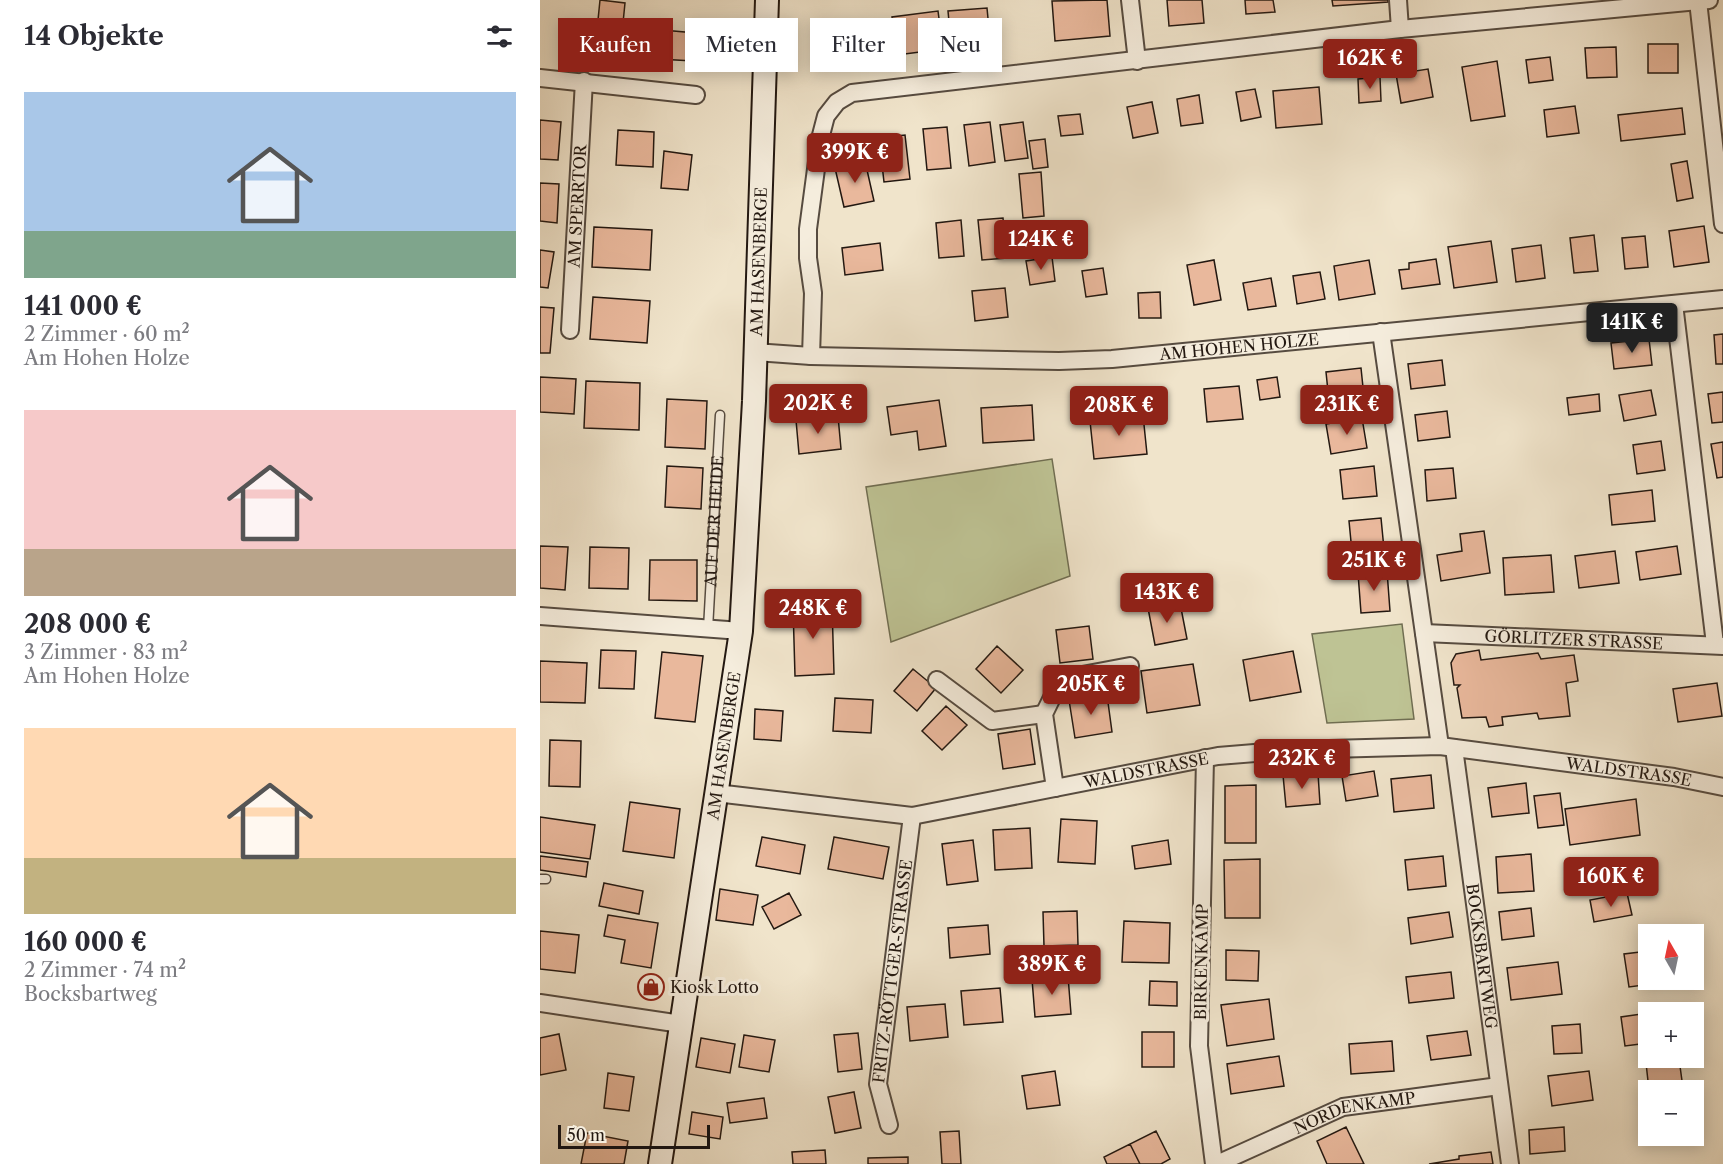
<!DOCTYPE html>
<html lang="de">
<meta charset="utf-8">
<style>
:root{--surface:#fff;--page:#f2f2f3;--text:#2b2b33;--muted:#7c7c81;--accent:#8f2418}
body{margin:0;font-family:"Libre Caslon Text",serif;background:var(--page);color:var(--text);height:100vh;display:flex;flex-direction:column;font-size:22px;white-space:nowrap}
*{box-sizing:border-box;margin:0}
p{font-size:20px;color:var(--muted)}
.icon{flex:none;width:33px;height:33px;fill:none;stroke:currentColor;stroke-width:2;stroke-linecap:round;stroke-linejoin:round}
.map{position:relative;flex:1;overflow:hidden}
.details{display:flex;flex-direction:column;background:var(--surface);width:540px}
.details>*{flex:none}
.top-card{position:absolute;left:18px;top:18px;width:570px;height:54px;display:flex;gap:12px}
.needle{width:39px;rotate:351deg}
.controls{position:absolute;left:1098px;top:924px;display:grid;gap:12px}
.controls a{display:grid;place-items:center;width:66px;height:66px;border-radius:0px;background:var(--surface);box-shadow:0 3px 15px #0003;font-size:30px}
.scale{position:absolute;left:18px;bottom:15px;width:152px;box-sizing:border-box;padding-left:6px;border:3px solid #231811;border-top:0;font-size:16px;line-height:21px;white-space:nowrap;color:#231811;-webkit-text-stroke:4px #f5eddd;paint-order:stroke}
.price{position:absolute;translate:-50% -51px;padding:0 14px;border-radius:6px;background:var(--accent);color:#fff;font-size:20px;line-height:39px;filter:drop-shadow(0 2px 3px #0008)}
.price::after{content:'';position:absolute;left:50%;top:36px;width:18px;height:14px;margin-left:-9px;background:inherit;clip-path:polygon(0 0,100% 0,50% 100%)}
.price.current{background:#222;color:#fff}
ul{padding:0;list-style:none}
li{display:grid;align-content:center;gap:12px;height:318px;padding:0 24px}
li span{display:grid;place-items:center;height:186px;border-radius:0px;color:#555}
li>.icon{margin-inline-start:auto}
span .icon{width:108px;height:108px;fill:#fffc;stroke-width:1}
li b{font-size:26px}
h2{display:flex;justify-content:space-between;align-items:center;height:72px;padding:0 24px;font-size:26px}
.chip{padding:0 21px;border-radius:0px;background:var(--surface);box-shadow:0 3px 15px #0003;font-size:21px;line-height:54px}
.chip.current{background:var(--accent);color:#fff}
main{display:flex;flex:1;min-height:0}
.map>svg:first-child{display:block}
</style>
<main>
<section class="details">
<h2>14 Objekte<svg class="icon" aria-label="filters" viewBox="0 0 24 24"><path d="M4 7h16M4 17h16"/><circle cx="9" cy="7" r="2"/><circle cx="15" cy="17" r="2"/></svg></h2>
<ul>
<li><span style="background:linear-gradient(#a9c7e8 75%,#7fa58c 0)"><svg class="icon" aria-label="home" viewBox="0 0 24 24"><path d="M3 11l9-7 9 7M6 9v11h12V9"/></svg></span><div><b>141 000 €</b><p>2 Zimmer · 60 m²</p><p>Am Hohen Holze</p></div></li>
<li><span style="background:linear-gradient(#f6c9c9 75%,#b9a48a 0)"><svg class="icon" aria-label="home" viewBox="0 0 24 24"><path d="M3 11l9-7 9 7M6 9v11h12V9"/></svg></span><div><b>208 000 €</b><p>3 Zimmer · 83 m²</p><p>Am Hohen Holze</p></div></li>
<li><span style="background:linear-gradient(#ffd9b3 70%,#c2b280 0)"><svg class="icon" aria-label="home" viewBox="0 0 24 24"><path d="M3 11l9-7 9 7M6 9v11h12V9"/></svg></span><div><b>160 000 €</b><p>2 Zimmer · 74 m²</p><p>Bocksbartweg</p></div></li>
</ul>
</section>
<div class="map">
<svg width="1183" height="1164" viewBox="0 0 1183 1164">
<rect width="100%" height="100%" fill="#f0e4cb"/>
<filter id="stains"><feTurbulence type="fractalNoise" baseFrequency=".00333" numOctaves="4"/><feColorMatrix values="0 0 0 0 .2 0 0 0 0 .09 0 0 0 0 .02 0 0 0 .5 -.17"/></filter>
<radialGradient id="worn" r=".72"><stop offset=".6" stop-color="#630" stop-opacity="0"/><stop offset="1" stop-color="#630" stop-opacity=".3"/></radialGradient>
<path fill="#bec394" stroke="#706e52" stroke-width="1.5" d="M512,459L530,576L351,642L326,487Z
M862,624L874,719L787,723L772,634Z"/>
<path fill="#e9b89c" stroke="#231811" stroke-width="1.5" d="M60,0L85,3L83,23L58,20Z
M567,0L570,36L515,41L512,1Z
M627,0H662L664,23L629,26Z
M705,0H733L735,12L706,14Z
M792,0H848V2L793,6Z
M447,8L451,50L412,54L408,11Z
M398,11L403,49L357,55L352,17Z
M122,30L156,33L153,61L119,59Z
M22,34L52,35L50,63L21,61Z
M67,34L101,37L99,66L64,64Z
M1108,44H1138V73H1108Z
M1076,47L1077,77L1047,78L1045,48Z
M1010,57L1013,80L989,83L986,60Z
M957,61L965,116L931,121L922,67Z
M888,69L893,97L861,103L856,74Z
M840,77L841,101L819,103L818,79Z
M779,87L782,124L736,128L733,91Z
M715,89L721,117L701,121L696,92Z
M659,95L663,123L641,126L637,99Z
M612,102L618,133L593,138L587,107Z
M1035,106L1039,133L1007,137L1004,110Z
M1142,108L1145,134L1081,141L1078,115Z
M540,114L543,134L521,136L518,116Z
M0,120L21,122L18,160L0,159Z
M450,122L455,162L429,166L424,125Z
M483,122L488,158L465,161L460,125Z
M407,127L411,168L387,170L383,129Z
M78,130L114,132L113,167L76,165Z
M365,135L370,179L344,182L339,138Z
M505,139L508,167L493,169L489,141Z
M124,151L152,155L148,190L121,188Z
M325,161L334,201L304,207L295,168Z
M1147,161L1153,198L1137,201L1131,164Z
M501,172L504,216L483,218L479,174Z
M0,183L19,184L17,223L0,221Z
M463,218L467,258L442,260L438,220Z
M421,220L424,256L399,258L396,223Z
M1164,226L1169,262L1134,267L1129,231Z
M54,227L112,230L110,270L52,267Z
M1054,235L1058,271L1034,273L1030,238Z
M1105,236L1108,267L1085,269L1082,238Z
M951,241L957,282L914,288L908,247Z
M340,243L343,270L305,275L302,248Z
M1001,245L1005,278L976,282L972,249Z
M0,250L14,252L8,288L0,287Z
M512,257L515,281L490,285L486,261Z
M896,259L900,284L862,289L859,270L869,269V263Z
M674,260L681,300L654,305L647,265Z
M829,260L835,294L799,300L794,266Z
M563,268L567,294L546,297L542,271Z
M780,272L785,299L757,304L753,276Z
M731,278L736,306L708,310L703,283Z
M465,288L468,317L435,321L432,291Z
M620,292L621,318H599L598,293Z
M53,297L110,301L107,343L50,339Z
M0,307L14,308L10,353H0Z
M1183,334V364H1176L1174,335Z
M1109,339L1112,365L1074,369L1071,343Z
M902,360L905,385L871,389L868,364Z
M821,368L824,397L789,401L786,372Z
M0,377L36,379L34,414L0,412Z
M737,377L740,397L720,400L717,380Z
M46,381L100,383L99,430L44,428Z
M699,386L703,419L667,422L664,389Z
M1111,390L1116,415L1084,421L1079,395Z
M1183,392V422L1172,423L1168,394Z
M1059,394L1060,411L1029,415L1027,398Z
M127,399L167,401L165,449L125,447Z
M399,400L406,446L379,450L377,431L351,435L347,407Z
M492,405L494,440L443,443L441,408Z
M907,411L910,437L878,441L875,415Z
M603,415L607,454L554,459L550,421Z
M298,416L301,449L259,454L256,420Z
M822,418L827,448L791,454L786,424Z
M1121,441L1125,470L1097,474L1093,445Z
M1183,442V477L1177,478L1171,444Z
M127,466L163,468L161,509L125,507Z
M834,466L837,496L803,499L800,470Z
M913,468L916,498L887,501L885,470Z
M1112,490L1115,521L1072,525L1069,495Z
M841,518L844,549L812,552L809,521Z
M944,531L950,573L901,581L897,555L922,551L920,534Z
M0,546L28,547L25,590L0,588Z
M1137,546L1141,574L1100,580L1096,552Z
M50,547L89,548L88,589L49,588Z
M1075,551L1079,583L1039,588L1035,556Z
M1011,555L1014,592L965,595L963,558Z
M110,560H157V601L109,600Z
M847,571L850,611L821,613L818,573Z
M640,603L647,639L615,645L608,608Z
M292,605L294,674L255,676L253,606Z
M549,626L553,659L520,663L516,630Z
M457,646L483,670L461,693L436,669Z
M61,650L96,651L94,689L59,688Z
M939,650L941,660L998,653L1001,659L1034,655L1038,681L1026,683L1030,716L999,719L997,713L962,717L963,725L949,727L946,717L922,718L917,688L920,685H914L911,663L916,654Z
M753,651L761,692L710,701L703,660Z
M122,652L163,656L155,722L115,718Z
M0,661L47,663L45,703L0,702Z
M653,664L660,705L607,713L601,671Z
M373,669L396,688L377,711L354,691Z
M1177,683L1182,716L1138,722L1133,689Z
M567,695L572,732L535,738L529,700Z
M295,698L333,700L331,733L293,731Z
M406,706L427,725L402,750L382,731Z
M215,709L243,711L241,741L214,739Z
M490,729L495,764L463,769L458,734Z
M10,740L41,741L40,787L9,786Z
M834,771L838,796L806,801L802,776Z
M778,773L780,804L746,807L743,775Z
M891,775L894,808L854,812L851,779Z
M986,783L989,813L952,817L948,788Z
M716,785V843H685V786Z
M1020,793L1024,825L998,828L994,796Z
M1096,799L1100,835L1030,845L1025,809Z
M90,802L140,809L134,858L83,851Z
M0,817L55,825L50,859L0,852Z
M521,819L557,821L555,864L518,862Z
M490,828L492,868L455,870L453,830Z
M222,837L265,845L260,874L216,866Z
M294,837L349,847L343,879L288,869Z
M433,840L438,881L407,885L402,844Z
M628,840L631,864L595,869L592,846Z
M991,854L994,891L958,893L956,857Z
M0,856L48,862L46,877L0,870Z
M903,856L906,886L868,890L865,860Z
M720,859V918H685L684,860Z
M64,883L103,891L99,914L59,906Z
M180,889L218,895L213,925L176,920Z
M249,893L261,915L234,929L222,907Z
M1087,893L1092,915L1054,922L1050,900Z
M991,908L994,936L962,940L959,912Z
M537,911L538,945L504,946L503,912Z
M909,912L913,937L871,944L868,918Z
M68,915L118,923L111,968L81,963L85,940L64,936Z
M584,921L630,923L629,963L582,962Z
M448,925L450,954L410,958L408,928Z
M0,931L39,935L35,973L0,969Z
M686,950L719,951L718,981L686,980Z
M1108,951V980L1134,981L1089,987L1084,954Z
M1018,962L1022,994L971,1000L967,968Z
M911,972L914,998L869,1003L866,977Z
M528,976L531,1014L495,1017L492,979Z
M610,981L637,982V1006L609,1005Z
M460,988L463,1022L424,1025L421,991Z
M729,999L734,1039L687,1046L681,1005Z
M405,1004L408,1037L370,1041L367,1007Z
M1108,1013V1043L1085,1046L1081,1017Z
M1040,1024L1042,1053L1014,1054L1012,1026Z
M927,1031L931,1055L891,1060L887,1036Z
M602,1032H634V1067H602Z
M318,1033L322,1069L298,1072L294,1035Z
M19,1034L26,1070L0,1075V1038Z
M204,1035L235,1040L229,1072L199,1067Z
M161,1038L195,1044L190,1073L156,1067Z
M852,1041L854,1071L811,1074L809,1044Z
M739,1056L744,1086L691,1094L687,1064Z
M1139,1059L1143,1088L1109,1090L1106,1063Z
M515,1071L520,1105L487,1109L482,1076Z
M1049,1071L1053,1100L1012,1106L1008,1076Z
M68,1073L94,1077L89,1111L64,1108Z
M314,1092L321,1128L295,1133L288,1097Z
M224,1098L227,1118L190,1123L187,1103Z
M152,1112L183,1117L180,1139L149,1134Z
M806,1127L824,1164H787L777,1141Z
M1024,1127L1025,1151L990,1154L989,1130Z
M419,1131L421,1164H402L400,1132Z
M616,1131L630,1159L621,1164H600L590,1144Z
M47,1133L88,1141L84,1164H41Z
M1115,1136H1151V1137L1115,1140Z
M590,1144L600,1164H567L564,1157Z
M285,1150L286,1164H253L252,1152Z
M951,1152L953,1164H889L919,1159V1156Z
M368,1157V1164H328V1158Z"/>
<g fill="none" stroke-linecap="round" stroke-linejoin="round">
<defs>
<g id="lane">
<path id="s1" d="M168,629L180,415"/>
<path d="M0,879H6"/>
</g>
<g id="street">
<path d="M590,0L597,61"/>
<path d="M858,0L860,29"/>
<path d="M1158,1L1183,224"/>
<path d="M0,78L156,95"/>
<path d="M1134,304L1175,644"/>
<path id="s2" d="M30,330L44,81"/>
<path d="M841,332L900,746"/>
<path id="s3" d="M216,352L271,356L519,361L572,359L1183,299"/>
<path d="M271,356L273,293L268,258V229L280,139L286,116L297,102L312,93L860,29L1169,0"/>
<path d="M0,616L201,631"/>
<path id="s4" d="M884,633L1183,646"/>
<path d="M397,680L452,721L504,714"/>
<path id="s5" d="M914,748L970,1164"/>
<path d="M665,758L659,1046L674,1164"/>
<path d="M515,788L504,714L521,679L590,666"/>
<path id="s6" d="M176,793L372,816L678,756L752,750L900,746L1134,777L1183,787"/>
<path d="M0,1003L141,1024"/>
<path id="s7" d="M349,1125L338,1084L372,816"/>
<path id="s8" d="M677,1164L803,1107L959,1086"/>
</g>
<g id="secondary">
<path id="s9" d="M120,1164L201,631L214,401L227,0"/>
</g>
</defs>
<use href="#lane" stroke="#564b40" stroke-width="11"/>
<use href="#street" stroke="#564b40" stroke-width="20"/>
<use href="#secondary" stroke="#231811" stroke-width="26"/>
<use href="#lane" stroke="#f5eddd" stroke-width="8"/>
<use href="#street" stroke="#f5eddd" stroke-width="16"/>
<use href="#secondary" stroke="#f5eddd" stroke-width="22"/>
</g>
<defs>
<symbol id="shop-ring" viewBox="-11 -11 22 22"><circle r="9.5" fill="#f5eddd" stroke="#8f2418" stroke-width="1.5"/><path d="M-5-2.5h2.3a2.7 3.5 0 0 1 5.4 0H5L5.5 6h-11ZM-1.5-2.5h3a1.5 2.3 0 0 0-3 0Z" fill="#8f2418"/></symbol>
</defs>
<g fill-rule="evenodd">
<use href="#shop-ring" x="96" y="972" width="30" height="30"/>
</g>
<g text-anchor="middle" stroke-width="6" stroke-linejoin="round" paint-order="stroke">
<g font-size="16" fill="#231811" stroke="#f5eddd">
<text dy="6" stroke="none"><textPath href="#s2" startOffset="124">AM SPERRTOR</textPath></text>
<text dy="6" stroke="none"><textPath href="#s9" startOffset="909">AM HASENBERGE</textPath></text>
<text dy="6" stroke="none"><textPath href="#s3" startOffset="484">AM HOHEN HOLZE</textPath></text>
<text dy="6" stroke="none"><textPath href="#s1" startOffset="108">AUF DER HEIDE</textPath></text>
<text dy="6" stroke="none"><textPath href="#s4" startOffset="150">GÖRLITZER STRASSE</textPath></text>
<text dy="6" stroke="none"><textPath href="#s9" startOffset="423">AM HASENBERGE</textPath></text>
<text dy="6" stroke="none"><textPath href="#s6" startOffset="436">WALDSTRASSE</textPath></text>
<text dy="6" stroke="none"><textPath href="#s6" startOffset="922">WALDSTRASSE</textPath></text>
<text dy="6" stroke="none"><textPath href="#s5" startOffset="210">BOCKSBARTWEG</textPath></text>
<text transform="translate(661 962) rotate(-89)" y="6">BIRKENKAMP</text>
<text dy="6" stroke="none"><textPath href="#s7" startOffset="156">FRITZ-RÖTTGER-STRASSE</textPath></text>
<text dy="6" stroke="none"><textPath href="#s8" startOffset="148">NORDENKAMP</textPath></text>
</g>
<g font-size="16" fill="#231811" stroke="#f5eddd" text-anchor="start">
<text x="130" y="993">Kiosk Lotto</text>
</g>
</g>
<rect width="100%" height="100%" filter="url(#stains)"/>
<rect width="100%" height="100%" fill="url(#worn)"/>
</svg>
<div class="controls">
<a><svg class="needle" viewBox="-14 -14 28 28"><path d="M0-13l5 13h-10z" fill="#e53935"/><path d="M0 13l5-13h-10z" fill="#7c7c81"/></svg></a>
<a>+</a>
<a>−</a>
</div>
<div class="scale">50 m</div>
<b class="price" style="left:830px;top:90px">162K €</b>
<b class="price" style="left:315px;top:184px">399K €</b>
<b class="price" style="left:501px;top:271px">124K €</b>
<b class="price current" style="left:1092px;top:354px">141K €</b>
<b class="price" style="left:278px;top:435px">202K €</b>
<b class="price" style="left:807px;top:436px">231K €</b>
<b class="price" style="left:579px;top:437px">208K €</b>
<b class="price" style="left:834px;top:592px">251K €</b>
<b class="price" style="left:627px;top:624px">143K €</b>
<b class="price" style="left:273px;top:640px">248K €</b>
<b class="price" style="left:551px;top:716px">205K €</b>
<b class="price" style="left:762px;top:790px">232K €</b>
<b class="price" style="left:1071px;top:908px">160K €</b>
<b class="price" style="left:512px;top:996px">389K €</b>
<div class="top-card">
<a class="chip current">Kaufen</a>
<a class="chip">Mieten</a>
<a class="chip">Filter</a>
<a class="chip">Neu</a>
</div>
</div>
</main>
